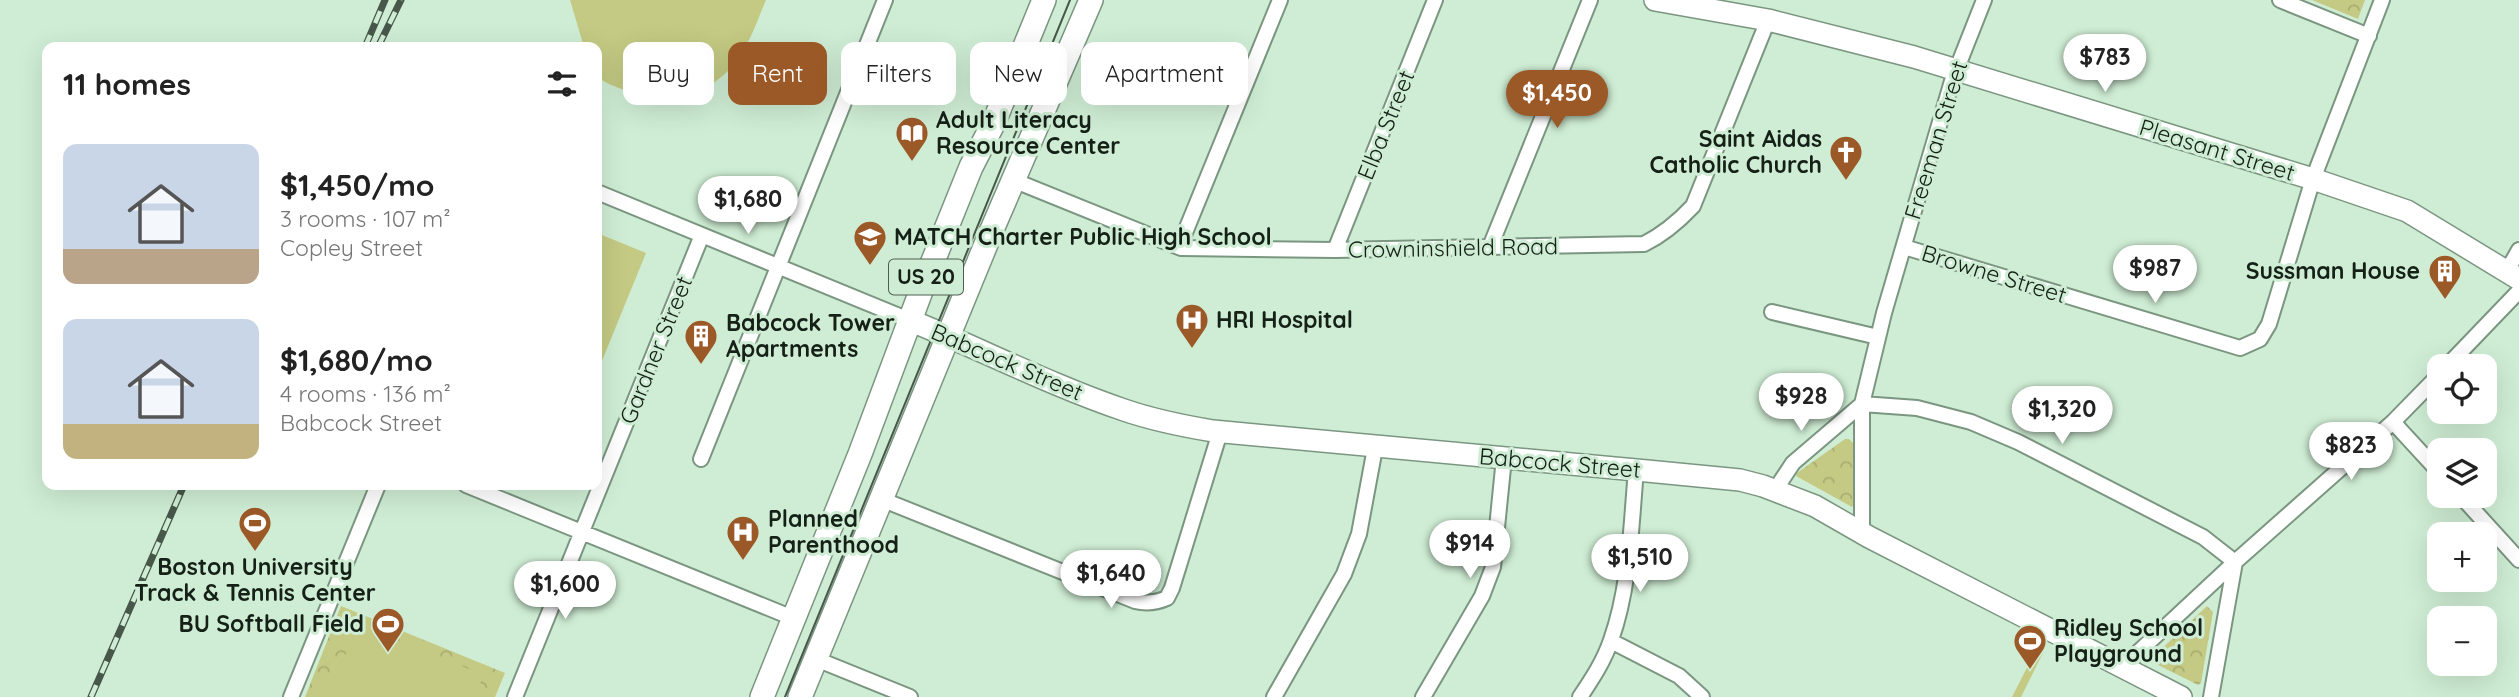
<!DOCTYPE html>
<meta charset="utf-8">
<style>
:root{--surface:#fff;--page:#f2f2f2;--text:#222;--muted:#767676;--accent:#9c5928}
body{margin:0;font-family:Quicksand,sans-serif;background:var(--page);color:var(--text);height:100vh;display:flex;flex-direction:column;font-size:26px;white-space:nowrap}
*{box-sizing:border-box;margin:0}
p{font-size:23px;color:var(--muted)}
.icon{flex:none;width:38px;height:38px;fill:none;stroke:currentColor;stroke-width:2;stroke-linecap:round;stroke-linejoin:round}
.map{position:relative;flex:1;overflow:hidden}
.sheet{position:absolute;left:42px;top:42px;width:560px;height:448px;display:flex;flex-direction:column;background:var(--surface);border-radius:14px;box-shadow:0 7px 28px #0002}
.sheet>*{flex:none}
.hud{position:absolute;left:623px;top:42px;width:665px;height:63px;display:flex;gap:14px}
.fabs{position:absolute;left:2427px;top:354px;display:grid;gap:14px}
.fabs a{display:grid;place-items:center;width:70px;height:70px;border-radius:14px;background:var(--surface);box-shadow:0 7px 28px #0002;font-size:35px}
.price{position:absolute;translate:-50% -60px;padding:0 16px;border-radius:24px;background:#fff;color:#222;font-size:23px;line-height:46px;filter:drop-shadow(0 2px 4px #0008)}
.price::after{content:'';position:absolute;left:50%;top:42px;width:21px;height:16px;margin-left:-10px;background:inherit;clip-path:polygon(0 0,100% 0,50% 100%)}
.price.active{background:var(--accent);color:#fff}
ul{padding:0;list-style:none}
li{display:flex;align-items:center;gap:21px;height:175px;padding:0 21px}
li span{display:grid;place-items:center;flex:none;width:196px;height:140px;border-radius:14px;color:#555}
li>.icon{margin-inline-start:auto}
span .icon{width:84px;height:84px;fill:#fffc;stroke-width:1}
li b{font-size:30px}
h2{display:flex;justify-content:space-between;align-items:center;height:84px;padding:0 21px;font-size:30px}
.pill{padding:0 24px;border-radius:14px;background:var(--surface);box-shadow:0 7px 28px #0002;font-size:24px;line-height:63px}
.pill.active{background:var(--accent);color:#fff}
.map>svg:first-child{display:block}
</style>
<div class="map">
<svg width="2519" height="697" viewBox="0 0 2519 697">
<defs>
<pattern id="forest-crowns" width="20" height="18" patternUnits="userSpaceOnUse" patternTransform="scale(1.75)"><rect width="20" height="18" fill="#c4ca83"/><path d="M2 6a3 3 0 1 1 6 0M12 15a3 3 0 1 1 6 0" fill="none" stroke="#a8ad70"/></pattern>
</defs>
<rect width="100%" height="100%" fill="#cfedd4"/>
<path fill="url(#forest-crowns)" d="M2312,0H2365L2358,19Z
M1845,439H1849L1853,443L1857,502L1852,507L1796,476L1797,473Z
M341,606L505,673L495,697H305Z
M2207,606L2213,612L2201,683L2198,685L2156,664L2154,656Z"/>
<path fill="#c4ca83" d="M570,0H766C754,28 745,59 720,78C689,103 654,103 619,88C614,86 605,83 601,79C594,71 597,57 597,47H584Z
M597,233L646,253L597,373Z
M365,628L484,675L474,697H327L355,633Z
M2040,642L2047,645L2021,697H2012Z"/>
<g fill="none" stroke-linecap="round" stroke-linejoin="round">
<defs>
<path id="street" d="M2280,0L2369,36
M1013,180L1181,248L1335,250L1644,244C1664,234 1678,222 1693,206L1768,20
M597,192L909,320
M1490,247L1590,0
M1904,247L2240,348L2260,339L2269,324L2313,179L2382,0
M1181,248L1184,235L1280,0
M1335,250L1435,0
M2507,271L2519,250
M1772,312L1878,337
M2447,366L2519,291
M1862,404L1917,408L1971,422L2018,442L2203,537L2235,562
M2393,422L2440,473
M701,459L885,0
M466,485L793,618
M1775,490L1793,463L1862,404
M2460,495L2519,560
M881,499L1135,601C1147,604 1156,603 1167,598L1172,588L1220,432
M1862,532V404L1884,313L1952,81L1984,0
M1611,641L1679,676L1702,697
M816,659L910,697
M2128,670L2134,656L2235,562L2393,422L2440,374
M291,697L378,485
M515,697L702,235
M1274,697L1344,574L1359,534L1375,448
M1423,697L1482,596L1493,567L1504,458
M1580,697C1592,679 1604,661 1611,640C1630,587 1631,526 1636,470
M2211,697L2235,562"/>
<path id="secondary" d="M1655,0L1768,20L1914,57L2313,179L2407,211L2519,279
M909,320C981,349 1050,385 1124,410C1153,420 1183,426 1213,431L1647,471L1740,480L1763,486L1815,506L1869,537L2181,697"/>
<path id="primary" d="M762,697L860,454L921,291L971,167L994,122L1044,0
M800,697L991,232L1091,0"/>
</defs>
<use href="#street" stroke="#7b9680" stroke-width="18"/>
<use href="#secondary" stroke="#7b9680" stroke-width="24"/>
<use href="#primary" stroke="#7b9680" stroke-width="26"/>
<use href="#street" stroke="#fff" stroke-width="14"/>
<use href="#secondary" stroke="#fff" stroke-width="21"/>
<use href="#primary" stroke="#fff" stroke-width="23"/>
<path stroke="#47574a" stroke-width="2" d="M785,697L1070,0"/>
<defs>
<path id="rail" d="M365,47L385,0
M378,47L401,0
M91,697L184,485"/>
</defs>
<use href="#rail" stroke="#47574a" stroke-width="7"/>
<use href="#rail" stroke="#cfedd4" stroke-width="4.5" stroke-dasharray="13" stroke-linecap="butt"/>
</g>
<defs>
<symbol id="library-pin" viewBox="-11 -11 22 30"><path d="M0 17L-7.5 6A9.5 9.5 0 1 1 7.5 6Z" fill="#9c5928" stroke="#cfedd4"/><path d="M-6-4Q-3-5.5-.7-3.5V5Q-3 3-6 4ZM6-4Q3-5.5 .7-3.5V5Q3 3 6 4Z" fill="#fff"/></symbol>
<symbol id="church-pin" viewBox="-11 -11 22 30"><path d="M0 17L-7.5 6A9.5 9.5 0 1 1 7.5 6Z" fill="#9c5928" stroke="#cfedd4"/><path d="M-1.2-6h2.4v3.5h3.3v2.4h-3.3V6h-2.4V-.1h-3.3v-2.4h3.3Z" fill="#fff"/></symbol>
<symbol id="school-pin" viewBox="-11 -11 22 30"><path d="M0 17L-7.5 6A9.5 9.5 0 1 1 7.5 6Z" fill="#9c5928" stroke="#cfedd4"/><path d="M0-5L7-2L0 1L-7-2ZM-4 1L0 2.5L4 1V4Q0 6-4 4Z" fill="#fff"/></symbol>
<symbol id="building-pin" viewBox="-11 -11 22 30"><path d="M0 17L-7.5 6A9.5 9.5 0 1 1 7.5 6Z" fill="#9c5928" stroke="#cfedd4"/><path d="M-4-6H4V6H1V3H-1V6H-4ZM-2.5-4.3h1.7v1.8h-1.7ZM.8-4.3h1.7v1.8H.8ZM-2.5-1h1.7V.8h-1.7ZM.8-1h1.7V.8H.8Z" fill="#fff"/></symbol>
<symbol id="hospital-pin" viewBox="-11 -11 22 30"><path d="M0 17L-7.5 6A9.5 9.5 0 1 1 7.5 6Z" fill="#9c5928" stroke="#cfedd4"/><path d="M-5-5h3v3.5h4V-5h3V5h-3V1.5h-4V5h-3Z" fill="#fff"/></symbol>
<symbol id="stadium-pin" viewBox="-11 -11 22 30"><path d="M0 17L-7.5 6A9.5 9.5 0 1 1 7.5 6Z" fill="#9c5928" stroke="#cfedd4"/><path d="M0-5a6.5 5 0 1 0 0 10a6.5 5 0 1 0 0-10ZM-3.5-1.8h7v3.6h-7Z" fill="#fff"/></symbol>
</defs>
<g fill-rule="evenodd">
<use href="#library-pin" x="893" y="114" width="38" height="52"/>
<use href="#church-pin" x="1827" y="133" width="38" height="52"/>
<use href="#school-pin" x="851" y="218" width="38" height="52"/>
<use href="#building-pin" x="2426" y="252" width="38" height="52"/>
<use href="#hospital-pin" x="1173" y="301" width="38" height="52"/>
<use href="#building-pin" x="682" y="317" width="38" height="52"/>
<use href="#stadium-pin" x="236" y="504" width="38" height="52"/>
<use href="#hospital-pin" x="724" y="513" width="38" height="52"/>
<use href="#stadium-pin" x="369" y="605" width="38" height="52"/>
<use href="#stadium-pin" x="2011" y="622" width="38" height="52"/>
</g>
<g text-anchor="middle" stroke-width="6" stroke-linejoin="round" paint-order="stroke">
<rect fill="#cfedd4" stroke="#4d5e50" stroke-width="2" x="889" y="259.5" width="74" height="35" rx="5"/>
<g font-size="21" font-weight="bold" fill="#152017">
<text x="926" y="284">US 20</text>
</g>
<g font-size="23" font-weight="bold" fill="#152017" stroke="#cfedd4" text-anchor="start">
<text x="936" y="128">Adult Literacy<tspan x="936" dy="26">Resource Center</tspan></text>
<text x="1822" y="147" text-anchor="end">Saint Aidas<tspan x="1822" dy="26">Catholic Church</tspan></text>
<text x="894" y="245">MATCH Charter Public High School</text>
<text x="2420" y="279" text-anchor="end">Sussman House</text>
<text x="1216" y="328">HRI Hospital</text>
<text x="726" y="331">Babcock Tower<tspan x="726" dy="26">Apartments</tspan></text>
<text x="768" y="527">Planned<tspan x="768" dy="26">Parenthood</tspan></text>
<text x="255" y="575" text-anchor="middle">Boston University<tspan x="255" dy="26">Track &amp; Tennis Center</tspan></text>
<text x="364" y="632" text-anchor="end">BU Softball Field</text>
<text x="2054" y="636">Ridley School<tspan x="2054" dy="26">Playground</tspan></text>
</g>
<g font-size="23" fill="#152017" stroke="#cfedd4">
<text transform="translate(1386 125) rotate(-68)" y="8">Elba Street</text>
<text transform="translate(1936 140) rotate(-73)" y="8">Freeman Street</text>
<text transform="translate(2217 150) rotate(17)" y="8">Pleasant Street</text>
<text transform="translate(1453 248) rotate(-1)" y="8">Crowninshield Road</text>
<text transform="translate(1994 274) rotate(17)" y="8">Browne Street</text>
<text transform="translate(656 350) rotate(-68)" y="8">Gardner Street</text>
<text transform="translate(1007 362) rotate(23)" y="8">Babcock Street</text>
<text transform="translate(1560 463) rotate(5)" y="8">Babcock Street</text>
</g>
</g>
</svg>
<div class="fabs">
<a><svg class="icon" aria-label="locate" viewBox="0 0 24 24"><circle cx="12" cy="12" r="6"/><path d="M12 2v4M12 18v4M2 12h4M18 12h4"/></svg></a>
<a><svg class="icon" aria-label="layers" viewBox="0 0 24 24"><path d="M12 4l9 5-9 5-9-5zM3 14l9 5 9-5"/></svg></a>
<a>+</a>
<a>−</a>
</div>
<b class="price" style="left:2105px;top:94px">$783</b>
<b class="price active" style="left:1557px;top:130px">$1,450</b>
<b class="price" style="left:748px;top:236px">$1,680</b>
<b class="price" style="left:2155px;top:305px">$987</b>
<b class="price" style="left:1801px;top:433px">$928</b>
<b class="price" style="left:2062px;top:446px">$1,320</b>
<b class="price" style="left:2351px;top:482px">$823</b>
<b class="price" style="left:1470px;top:580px">$914</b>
<b class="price" style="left:1640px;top:594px">$1,510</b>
<b class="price" style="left:1111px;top:610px">$1,640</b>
<b class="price" style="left:565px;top:621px">$1,600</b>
<div class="hud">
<a class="pill">Buy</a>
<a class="pill active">Rent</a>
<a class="pill">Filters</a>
<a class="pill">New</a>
<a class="pill">Apartment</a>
</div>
<section class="sheet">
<h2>11 homes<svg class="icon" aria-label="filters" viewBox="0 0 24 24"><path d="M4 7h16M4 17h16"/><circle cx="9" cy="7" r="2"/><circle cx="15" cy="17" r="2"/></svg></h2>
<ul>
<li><span style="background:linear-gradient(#c9d6e8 75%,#b9a48a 0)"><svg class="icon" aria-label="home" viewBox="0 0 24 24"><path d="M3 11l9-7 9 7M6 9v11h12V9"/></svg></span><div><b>$1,450/mo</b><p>3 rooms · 107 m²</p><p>Copley Street</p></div></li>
<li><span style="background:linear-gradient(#c9d6e8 75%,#c2b280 0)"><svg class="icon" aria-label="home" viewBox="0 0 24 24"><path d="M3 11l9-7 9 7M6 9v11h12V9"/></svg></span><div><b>$1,680/mo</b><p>4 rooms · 136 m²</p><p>Babcock Street</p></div></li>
</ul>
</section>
</div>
